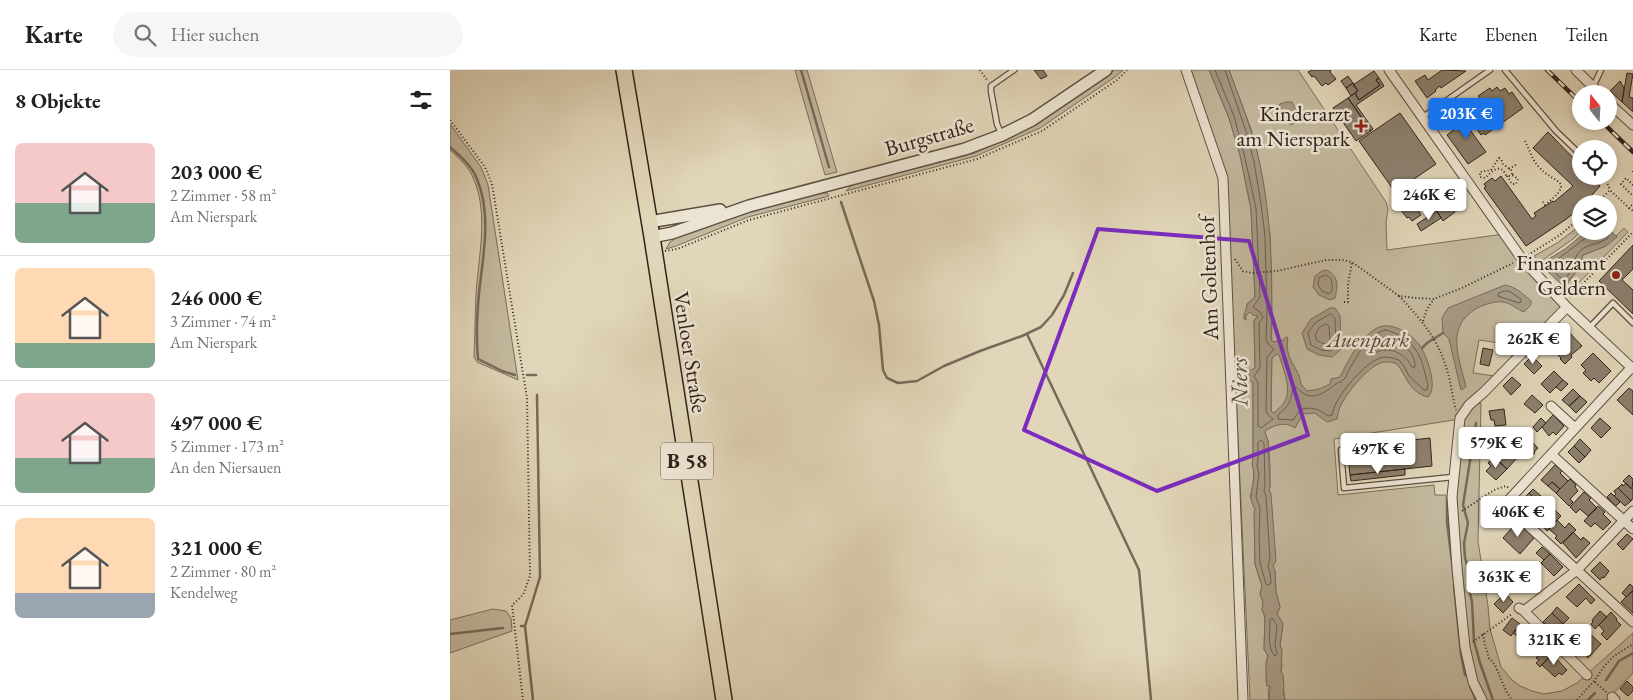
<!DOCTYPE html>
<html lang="de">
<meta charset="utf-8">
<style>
:root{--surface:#fff;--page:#f6f6f6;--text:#202124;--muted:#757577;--line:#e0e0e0;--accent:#1a73e8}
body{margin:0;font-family:"EB Garamond",serif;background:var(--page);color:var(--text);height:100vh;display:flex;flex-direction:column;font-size:19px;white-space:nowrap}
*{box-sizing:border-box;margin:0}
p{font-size:16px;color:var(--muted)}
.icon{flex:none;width:28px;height:28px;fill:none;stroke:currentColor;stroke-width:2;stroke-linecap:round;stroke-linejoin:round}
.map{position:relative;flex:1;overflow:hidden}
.drawer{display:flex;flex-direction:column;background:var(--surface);width:450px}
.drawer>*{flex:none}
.needle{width:32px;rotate:342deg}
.buttons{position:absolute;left:1122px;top:15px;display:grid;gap:10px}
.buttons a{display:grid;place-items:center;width:45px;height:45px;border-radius:50%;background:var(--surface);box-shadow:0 2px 8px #0003;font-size:25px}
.price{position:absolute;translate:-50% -42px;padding:0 11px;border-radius:5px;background:#fff;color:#222;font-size:16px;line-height:32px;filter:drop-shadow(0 1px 2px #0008)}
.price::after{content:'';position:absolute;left:50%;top:30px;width:15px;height:11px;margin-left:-8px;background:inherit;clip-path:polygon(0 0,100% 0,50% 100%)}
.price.active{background:var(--accent);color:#fff}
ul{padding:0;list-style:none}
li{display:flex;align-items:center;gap:15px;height:125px;padding:0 15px}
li+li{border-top:1px solid var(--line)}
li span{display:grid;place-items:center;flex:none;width:140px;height:100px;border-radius:8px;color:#555}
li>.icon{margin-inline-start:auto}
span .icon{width:60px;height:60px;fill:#fffc;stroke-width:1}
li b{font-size:21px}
h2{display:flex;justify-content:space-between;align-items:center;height:60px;padding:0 15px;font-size:21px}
header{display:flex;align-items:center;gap:30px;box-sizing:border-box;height:70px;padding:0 25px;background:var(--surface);border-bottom:1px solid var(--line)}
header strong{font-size:24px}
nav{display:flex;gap:28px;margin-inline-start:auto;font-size:18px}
.search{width:350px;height:45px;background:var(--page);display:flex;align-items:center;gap:12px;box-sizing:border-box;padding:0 18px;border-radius:28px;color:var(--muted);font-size:19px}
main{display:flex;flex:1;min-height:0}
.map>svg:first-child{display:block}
</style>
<header>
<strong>Karte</strong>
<div class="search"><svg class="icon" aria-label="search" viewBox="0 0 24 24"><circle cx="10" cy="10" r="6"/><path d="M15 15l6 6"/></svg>Hier suchen</div>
<nav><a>Karte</a><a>Ebenen</a><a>Teilen</a></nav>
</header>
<main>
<section class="drawer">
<h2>8 Objekte<svg class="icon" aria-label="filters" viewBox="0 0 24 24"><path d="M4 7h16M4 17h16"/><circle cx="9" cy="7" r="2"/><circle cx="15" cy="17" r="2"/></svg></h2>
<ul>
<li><span style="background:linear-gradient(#f6c9c9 60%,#7fa58c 0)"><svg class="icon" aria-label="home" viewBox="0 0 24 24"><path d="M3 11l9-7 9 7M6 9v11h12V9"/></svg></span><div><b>203 000 €</b><p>2 Zimmer · 58 m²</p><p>Am Nierspark</p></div></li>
<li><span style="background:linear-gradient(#ffd9b3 75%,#7fa58c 0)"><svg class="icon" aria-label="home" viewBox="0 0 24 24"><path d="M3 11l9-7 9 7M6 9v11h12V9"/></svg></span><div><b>246 000 €</b><p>3 Zimmer · 74 m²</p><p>Am Nierspark</p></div></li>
<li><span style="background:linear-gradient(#f6c9c9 65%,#7fa58c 0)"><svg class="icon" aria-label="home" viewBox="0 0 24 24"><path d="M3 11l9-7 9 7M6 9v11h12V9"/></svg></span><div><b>497 000 €</b><p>5 Zimmer · 173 m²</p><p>An den Niersauen</p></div></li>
<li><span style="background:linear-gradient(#ffd9b3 75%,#9aa5b1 0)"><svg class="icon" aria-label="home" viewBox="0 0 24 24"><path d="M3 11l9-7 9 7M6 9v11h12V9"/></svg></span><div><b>321 000 €</b><p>2 Zimmer · 80 m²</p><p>Kendelweg</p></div></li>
</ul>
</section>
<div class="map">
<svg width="1183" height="630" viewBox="0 0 1183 630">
<rect width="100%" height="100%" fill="#e1d6b9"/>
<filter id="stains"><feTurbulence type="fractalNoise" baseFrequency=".004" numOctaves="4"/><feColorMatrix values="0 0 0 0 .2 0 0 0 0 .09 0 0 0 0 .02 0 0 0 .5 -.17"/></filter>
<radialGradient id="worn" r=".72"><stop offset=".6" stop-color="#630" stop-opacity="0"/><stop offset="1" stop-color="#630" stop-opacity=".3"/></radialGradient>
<path fill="#c3b89e" stroke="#7a6e5d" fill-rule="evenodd" d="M345,0H357L387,102L375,105Z
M665,0H673L665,7L590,58L526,86L396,121L403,114L525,83L585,55Z
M739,0H759L779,48L790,85L801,139L805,227L797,234L796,245L800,242L808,245L804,251L805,298L803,313V389C801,395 804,399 804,405C803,412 803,420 800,426L805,439V494L812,516L810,524L813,532L812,540L815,547L814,579L818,586C814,594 818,602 816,611L820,616L818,620L819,630H800L776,107Z
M779,0H848L936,132L938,139L936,153L937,180L1054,164L1117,237L1077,277L1029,270L1023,303L1052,307L1025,334L1031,333L1028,471L1038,536L1040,559L1051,597L1062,610L1070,616L1082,621L1094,624L1112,621L1127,613L1183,563V603L1157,630H835L831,601L832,596L830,576L833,554L827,544L830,537L826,522L825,501L822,496L819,420L820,417V394L818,371L815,363L821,341L822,242L820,165L809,91L801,59ZM1010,349L1002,427L1017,587L1003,508L996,425H985L984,415L888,425L884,369Z
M0,54L31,97L38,115L68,310L27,292L24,287C25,266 25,245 26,225C28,188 39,145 24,110C20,98 9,88 0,80Z
M370,123H377L379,126L298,147L226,176L216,179L220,172L228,167L298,141Z
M1131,155V161L1123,169L1090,192L1084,186L1107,173Z
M1174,158L1178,162L1119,223L1114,217L1127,201L1133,185L1156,176Z
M43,539L56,541L61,548L62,561L0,583V550Z"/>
<path fill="#a59984" stroke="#766a5a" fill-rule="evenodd" d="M759,0H779C790,30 802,59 809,90C822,149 823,209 821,269L823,272L833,270L836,267L838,268C834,291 849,296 851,314L857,321L869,319L880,314L881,309L890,307C899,289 909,268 927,258C942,250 965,266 972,279C978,290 988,318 978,327C959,322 957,307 947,294C942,292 936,291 931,293C917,297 896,324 890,337C888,341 888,345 887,349L877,352L865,343L853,344L845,358C835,351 826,355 816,360L815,363L818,371L820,417L819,420L821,424L826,491L823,496L825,501L826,522L830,537L827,544L833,554L830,575L832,580L831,601L833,605L834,618L833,621L835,630H819L820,616H817C816,610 815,591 818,586L814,579L815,547L812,540L813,532L810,524L812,516L805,494L804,442L805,439C797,428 804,416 804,404C804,398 801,395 803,389V313L799,309V301L805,298L804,251L808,246L803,245L800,242L796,245V250L794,249C793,243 797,240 797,234L805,227L801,139L790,85L779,48ZM827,284L829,285C833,298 842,319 835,331C833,336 827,339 824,343L821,341L822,288Z
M836,32H842L849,46L842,55L838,53L828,39L830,34Z
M1159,159L1167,167L1156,176L1133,185L1127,201L1114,217L1090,194L1115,179L1137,161H1159Z
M877,200C889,207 888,216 885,228L880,230L869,225L863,217L865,206L872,201Z
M1055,215C1066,217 1073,224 1081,231V235L1074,242C1066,239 1061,233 1053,232C1043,231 1032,235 1024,240C995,259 1010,290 1016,317L1011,320L999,269L993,263L992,248L998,238Z
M880,238H885L890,246L891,279L882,287L869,285L857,279L852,263L861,249Z"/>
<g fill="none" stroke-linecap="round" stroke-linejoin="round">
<path stroke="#6a5e50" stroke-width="1" d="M765,0L784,46L794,84L806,138L810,227L803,237L810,242L813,247L809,253L810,298L804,306L808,313V356L811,358L823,349L818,345L816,341L817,287L824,279L818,274L816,269L817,242L815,166L811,134L804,92L796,61L775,0
M1139,161L1137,167L1100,195V198L1112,209H1115C1124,199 1123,187 1131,180C1138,174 1150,174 1158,168V166L1154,161
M876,205L881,209C882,214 884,221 879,224L872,221L868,215L869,208Z
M1055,221H1059L1071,229V232L1069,233L1048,226L1049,223Z
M881,244L885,248L886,276L880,281L871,280L861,275L858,263L865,253Z
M876,254L879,256L880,272L878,275L867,271L865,265L869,258Z
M935,260C942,261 947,264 953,268C971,279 973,296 978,315L977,320H974L959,306L954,296L949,290C943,288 936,286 930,288C915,293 889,323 884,338C883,340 883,343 882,345L878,346C869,339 861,336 850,340L843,350L828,349V345C841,333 840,333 843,317H846C861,333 871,325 886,314C892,309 887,316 893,310C896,308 897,303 899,300C907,286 917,265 935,260Z
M936,267C950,269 966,283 965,297H962C956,285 943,277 929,281C924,283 922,285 917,285V281L930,270Z
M811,370L814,373L815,415L814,421L816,426L820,489L818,495L820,503L821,513L818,515L816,514L810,493L809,466L810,438L806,427L809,404L807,395L808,389V373Z
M822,548L827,555L825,576L827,583L825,586C817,579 820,561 820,550Z"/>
<path stroke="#766a5a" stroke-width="2.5" d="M351,0L379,97
M0,77C10,86 22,96 27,109C42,145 33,186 29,223C27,244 26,268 28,289L52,301L65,305
M391,132L424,231L429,255L433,300L437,308L448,313L467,311L494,296L530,281L572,266L591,257L602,245L614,225L623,203
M577,264L689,500L701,630
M972,278L977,273L993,263
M77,305H86
M1026,353L1013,435L1018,453L1014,473L1015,488L1019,501V518L1022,532L1024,571L1030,593L1043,630
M997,430V452L1004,508
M1004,516L1011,584L1015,605
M71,556H75L90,507L87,325
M75,556L83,630
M0,564L53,558
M1156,610L1169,591L1183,583
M1020,616L1026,630
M1138,630L1145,623"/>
</g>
<path fill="#8c806e" stroke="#30231c" d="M584,0H593L597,6L591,9Z
M862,0H881L880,2L886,9L878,15L876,13L872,16L864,6L862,7L858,2Z
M992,0L1016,1L991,18L990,16L985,20L986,21L977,28L965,11L975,5L978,10Z
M924,1L929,8L926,10L930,15L909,30L905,23L908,21L903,15Z
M1177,3L1183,4L1179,27L1183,28V42L1172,32Z
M898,6L903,13L896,18L891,11Z
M929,8L934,16L906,35L923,59L921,61L898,28L905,23L909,30L930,15L926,10Z
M1170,11L1174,18L1172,32L1160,21Z
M903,13L908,21L901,26L896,18Z
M1047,17L1050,21L1055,18L1059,24L1062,22L1073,38L1035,65L1034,63L1031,65L1018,47L1025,42L1023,39L1027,36L1024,32L1030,28L1028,26L1040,18L1042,21Z
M898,28L921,61L906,71L883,38Z
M1003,37L1009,45L1003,50L1005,52L994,59L986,49Z
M950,43L986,94L945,122L909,71Z
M1015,43L1023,55L1018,57L1036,82L1018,94L997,65L1008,57L1004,51Z
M1098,62L1131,96V106H1141L1150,116L1134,134H1131L1129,139L1115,150L1076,176L1034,118L1036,117L1034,114L1042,108L1045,111L1051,106L1082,149L1086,146L1084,143L1103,131L1104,132L1123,116L1083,78Z
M959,127L971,145L962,151L959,147L957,148L951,140L956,136L952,131Z
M995,127L1005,142L993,151L983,135Z
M987,141L991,148L971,161L967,154Z
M1183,175V199L1172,210L1183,220V244L1149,211Z
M1114,257L1132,276L1121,285L1122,287L1115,294L1110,289L1111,288L1099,276L1110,266L1108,264Z
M1033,278L1043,280L1039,296L1030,294Z
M1143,283L1161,301L1149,313L1144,308L1141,311L1133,303L1136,300L1131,295Z
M1082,286L1092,296L1084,304L1074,294Z
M1104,301L1113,310L1100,323L1091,314Z
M1062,307L1071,315L1061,325L1053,316Z
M1113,310L1118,314L1111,321L1106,317Z
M1179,318L1183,321V345L1167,330Z
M1123,319L1130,326L1119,336L1112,330Z
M1082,325L1093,335L1085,343L1074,334Z
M1130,326L1137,332L1126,343L1119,336Z
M1054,339L1056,355L1045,356L1044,350H1041L1039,341Z
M1103,345L1114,356L1106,365L1103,362L1099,366L1092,357Z
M1091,348L1096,353L1087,362L1083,357Z
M1150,348L1161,358L1151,368L1141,358Z
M980,368L982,396L900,405L897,377Z
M1078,368L1088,378L1084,382L1085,383L1078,388L1068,378Z
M1130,369L1141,380L1135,387L1124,376Z
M1124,376L1135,387L1129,393L1118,382Z
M1057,379L1067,388L1057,399L1047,390Z
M1044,387L1057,399L1046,410L1036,401L1041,396L1038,393Z
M1105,395L1112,401L1110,403L1118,411L1110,419L1102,412L1098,416L1091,410Z
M955,399V405L901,411L900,405Z
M1179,405L1183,409L1182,419L1173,411Z
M1120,409L1126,415L1125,417L1128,421L1120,429L1123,432L1119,436L1106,423Z
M1102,412L1110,419L1106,423L1098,416Z
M1176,413L1183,420V428L1181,431L1168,418L1172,414L1173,416Z
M1168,418L1181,431L1175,436L1164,426L1166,424L1164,421Z
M1083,419L1091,426L1086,430L1079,423Z
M1134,422L1141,428L1139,430L1147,438L1138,446L1130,439L1126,443L1120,437Z
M1079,423L1086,430L1091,426L1097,432L1083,447L1076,441L1078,439L1070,432Z
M1161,423L1170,432L1166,436L1157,427Z
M1040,431L1046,438L1038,447L1033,442L1036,439L1034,437Z
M1097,432L1105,440L1101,444L1093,437Z
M1049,435L1061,446L1051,457L1039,445Z
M1148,436L1155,442L1153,444L1161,452L1153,460L1145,453L1141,457L1134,451Z
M1093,437L1101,444L1105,440L1111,446L1097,461L1091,454L1092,453L1085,445Z
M1107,450L1115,458L1119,453L1126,460L1111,474L1105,468L1107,466L1099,459Z
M1067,452L1084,468L1070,484L1053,468Z
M1123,462L1131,470L1133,467L1140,473L1126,488L1113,473Z
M1177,464L1183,469L1173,480L1167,474Z
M1092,477L1100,484L1094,490L1086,483Z
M1100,484L1113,497L1104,506L1091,493Z
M1150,492L1159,501L1154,508L1152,507L1150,510L1141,501Z
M1077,503L1089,514L1081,522L1069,511Z
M1129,514L1145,530L1141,534L1136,528L1127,537L1116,527Z
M1180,514L1183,517V521L1176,527L1172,523Z
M1183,520V543L1171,532Z
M1055,523L1063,532L1053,543L1044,534Z
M1107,537L1119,548L1113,554L1102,543Z
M1150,541L1157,547L1145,559L1141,554L1143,552L1142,550Z
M1161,542L1167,549L1166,550L1171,555L1157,570L1151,564L1154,561L1149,555Z
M1102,543L1113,554L1105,562L1093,552Z
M1062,548L1070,554L1061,566L1053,560Z
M1070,554L1089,568L1082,577L1063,563Z
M1136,560L1151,574L1138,588L1132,582L1134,580L1125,572Z
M1127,566L1129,567L1125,572L1134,580L1131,584L1120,574Z
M1094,579L1101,585L1090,597L1086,593L1089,590L1086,588Z
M1102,584L1117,600L1112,605L1109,603L1105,607L1092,595Z
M1177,611L1183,617V621L1178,626L1170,619Z"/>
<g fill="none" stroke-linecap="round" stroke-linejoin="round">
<defs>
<path id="service" d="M1055,0L1106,61L1131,85
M1143,17L1151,0
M973,47L1040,0
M551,63L547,54L541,21V16L564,0
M1139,258L1163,233L1183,253
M891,380L894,418L1003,407"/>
<path id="minor" d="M736,0L773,108L793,630
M939,0L1072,189L1117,237L1183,299
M1126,0L1150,24
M1159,33L1183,55
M1181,298L1055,434L1183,552
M1101,336L1125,358
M1101,384L1183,459
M1069,538L1074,541L1137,605
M1074,541L1127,500L1183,441
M1162,627L1165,630
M1032,630L1023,612L1015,577L1007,498L1002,427L1010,348L1019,335L1034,322L1117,237"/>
<path id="tertiary" d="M199,152L270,140
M202,167L222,163L299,136L515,79L552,65L582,50L656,0"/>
<path id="primary" d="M174,0L202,167L274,630"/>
</defs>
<use href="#service" stroke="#5c5043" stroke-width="7"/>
<use href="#minor" stroke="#5c5043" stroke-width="11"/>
<use href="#tertiary" stroke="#5c5043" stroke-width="14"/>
<use href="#primary" stroke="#30231c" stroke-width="18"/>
<path stroke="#30231c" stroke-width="2" stroke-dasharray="1 2.5" stroke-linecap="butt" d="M530,0L537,10
M0,50L35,97L42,114L77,328L80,506L73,525L62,535L73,630
M1075,71C1079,79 1082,89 1088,96C1104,115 1127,109 1095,135L1092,130
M1049,88L1051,89L1053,94L1061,100L1062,104L1059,106L1056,105L1053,100C1045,96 1041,103 1035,108L1030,107V102L1041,100Z
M1059,99L1067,94
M1183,101V102
M1057,106L1062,114H1066L1068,109L1061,104
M1151,106L1157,112L1160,120
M1183,115L1176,108L1171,114L1183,126
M1146,134L1160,120L1179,138L1183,134
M1179,138L1183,141
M215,181L227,179L299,150L527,89L592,61L667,10L677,0
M1078,185L1110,165L1131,147
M785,189L793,201L802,203L827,201L876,190H892L902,192L949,226L966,228L984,229L1012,218L1063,193
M949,226C969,247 988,269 996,297C1001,311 1002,326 1006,340
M1120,227L1183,162
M894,232H898V214L902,192
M973,251L977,239L984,229
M1012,441L1044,420L1056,416L1059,418
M1033,564L1035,575L1039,588L1045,595L1056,621L1062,630
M1023,572L1062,544
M1145,612L1156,622
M1127,630L1144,611L1156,594L1164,586L1183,574"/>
<use href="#service" stroke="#ece4d2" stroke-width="4.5"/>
<use href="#minor" stroke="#ece4d2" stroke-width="9"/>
<use href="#tertiary" stroke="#ece4d2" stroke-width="11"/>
<use href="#primary" stroke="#e1d6b9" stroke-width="15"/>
<defs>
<path id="rail" d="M1097,0L1131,33
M1151,51L1183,82"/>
</defs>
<use href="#rail" stroke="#30231c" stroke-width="4.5"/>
<use href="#rail" stroke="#ece4d2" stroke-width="2.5" stroke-dasharray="8" stroke-linecap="butt"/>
</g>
<path fill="none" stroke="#7b2cbf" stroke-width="4" stroke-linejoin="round" d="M648,159L799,171L858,365L707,421L574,360Z"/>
<g fill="#8f2418" stroke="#ece4d2" stroke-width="2">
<path d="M908.5 48.5h5v5h5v5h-5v5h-5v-5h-5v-5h5z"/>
<circle cx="1166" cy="205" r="5"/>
</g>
<g text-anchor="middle" stroke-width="5" stroke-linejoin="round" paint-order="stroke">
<rect fill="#ece4d2" stroke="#685d53" stroke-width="1" x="211" y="372.5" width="52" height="37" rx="4"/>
<g font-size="21" font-weight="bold" fill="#30231c">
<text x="237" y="398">B 58</text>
</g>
<g font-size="22" fill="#30231c" stroke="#ece4d2" text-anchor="end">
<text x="900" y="51">Kinderarzt<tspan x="900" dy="25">am Nierspark</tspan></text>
<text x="1156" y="200">Finanzamt<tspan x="1156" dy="25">Geldern</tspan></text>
</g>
<g font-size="22" fill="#30231c" stroke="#ece4d2">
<text transform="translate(479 66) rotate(-16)" y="8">Burgstraße</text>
<text transform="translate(758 208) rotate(-92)" y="8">Am Goltenhof</text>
<text transform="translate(241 282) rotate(81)" y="8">Venloer Straße</text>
</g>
<g font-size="22" font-style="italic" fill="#55483c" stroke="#ece4d2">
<text x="918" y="277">Auenpark</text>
</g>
<g font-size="24" font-style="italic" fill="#594c40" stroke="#ece4d2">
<text transform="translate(789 312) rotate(-91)" y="8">Niers</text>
</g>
</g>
<rect width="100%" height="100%" filter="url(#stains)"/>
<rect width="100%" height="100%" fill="url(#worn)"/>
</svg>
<div class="buttons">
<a><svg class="needle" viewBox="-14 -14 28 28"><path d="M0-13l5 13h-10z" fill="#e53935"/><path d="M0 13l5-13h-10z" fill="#757577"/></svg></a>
<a><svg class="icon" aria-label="locate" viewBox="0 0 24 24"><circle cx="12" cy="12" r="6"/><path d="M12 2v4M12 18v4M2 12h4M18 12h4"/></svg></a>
<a><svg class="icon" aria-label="layers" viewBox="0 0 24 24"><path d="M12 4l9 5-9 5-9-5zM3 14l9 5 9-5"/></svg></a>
</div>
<b class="price active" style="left:1016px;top:70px">203K €</b>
<b class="price" style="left:979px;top:151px">246K €</b>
<b class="price" style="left:1083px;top:295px">262K €</b>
<b class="price" style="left:1046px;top:399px">579K €</b>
<b class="price" style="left:928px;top:405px">497K €</b>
<b class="price" style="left:1068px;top:468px">406K €</b>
<b class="price" style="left:1054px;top:533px">363K €</b>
<b class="price" style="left:1104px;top:596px">321K €</b>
</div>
</main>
